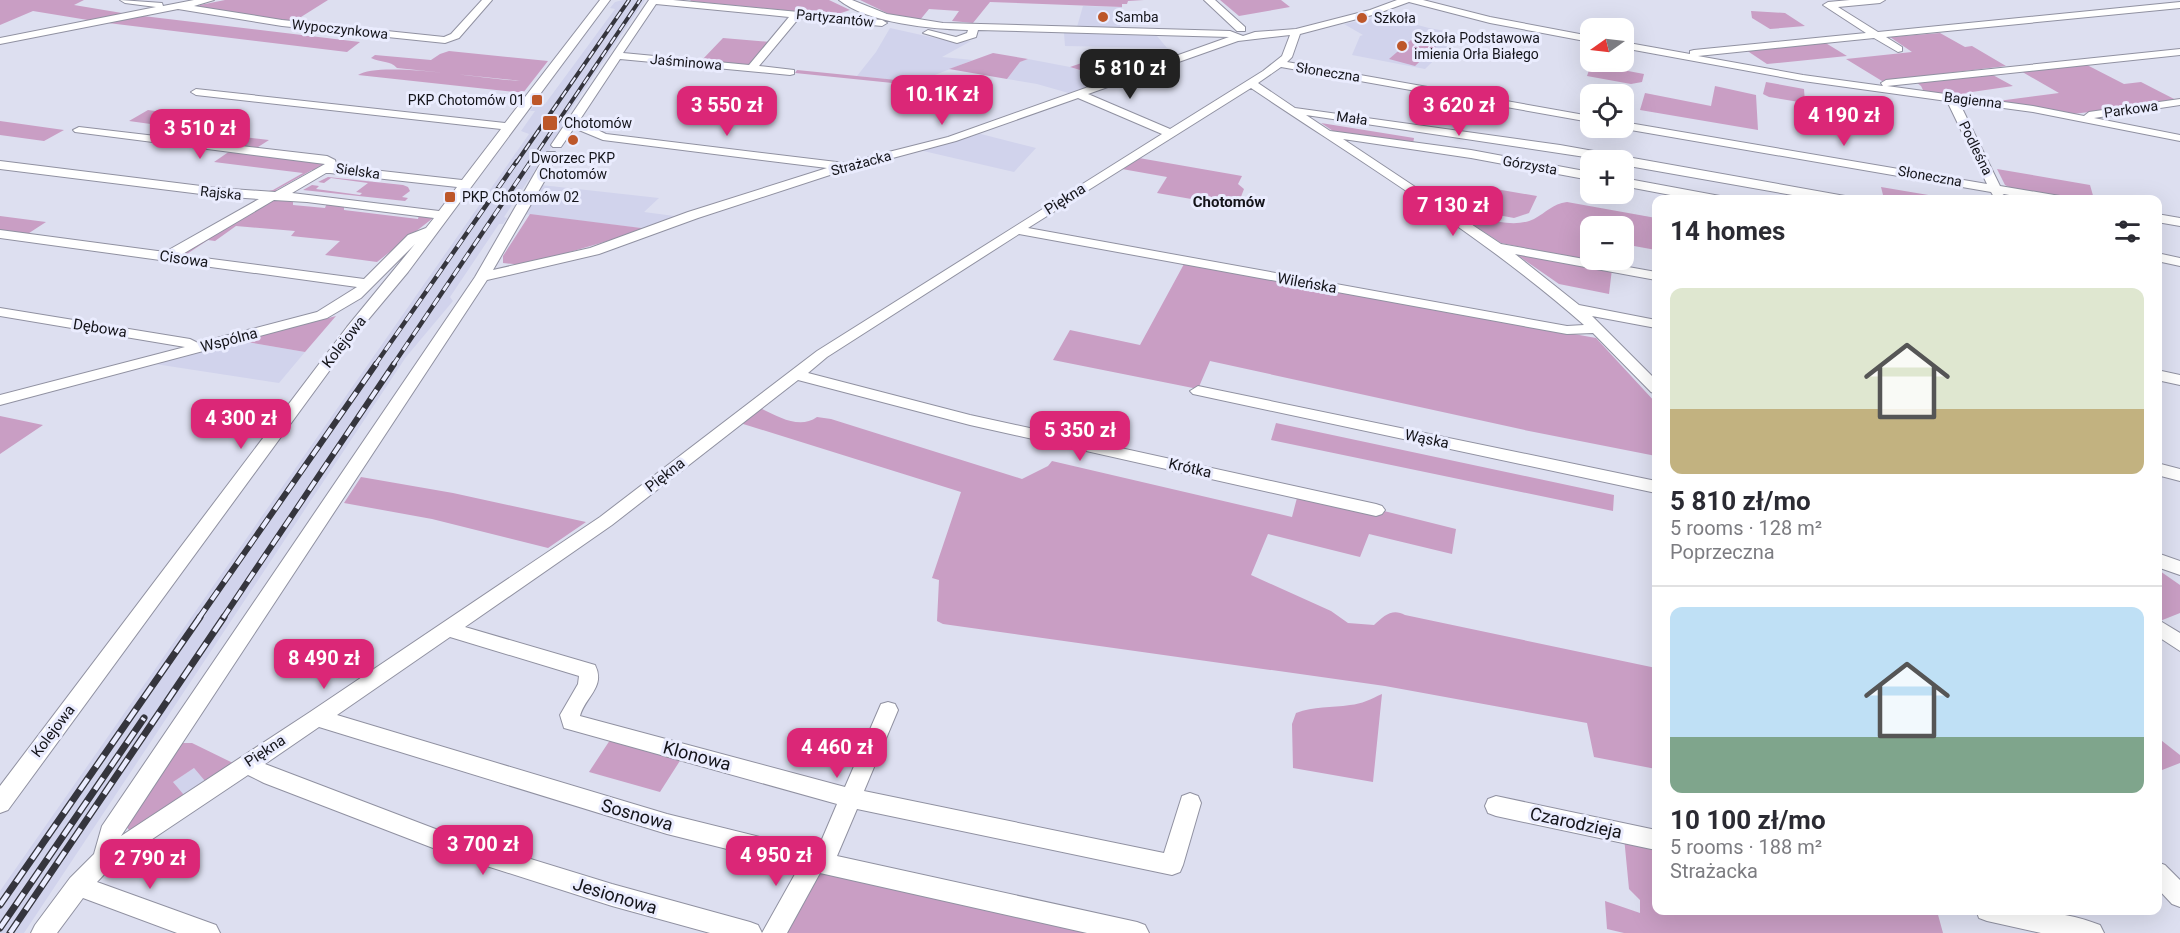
<!DOCTYPE html>
<meta charset="utf-8">
<style>
:root{--surface:#fff;--page:#f2f2f3;--text:#2b2b33;--muted:#7c7c81;--line:#e1e1e2;--accent:#db2777}
body{margin:0;font-family:Roboto,sans-serif;background:var(--page);color:var(--text);height:100vh;display:flex;flex-direction:column;font-size:22px;white-space:nowrap}
*{box-sizing:border-box;margin:0}
p{font-size:20px;color:var(--muted)}
.icon{flex:none;width:33px;height:33px;fill:none;stroke:currentColor;stroke-width:2;stroke-linecap:round;stroke-linejoin:round}
.map{position:relative;flex:1;overflow:hidden}
.details{position:absolute;left:1652px;top:195px;width:510px;height:720px;display:flex;flex-direction:column;background:var(--surface);border-radius:12px;box-shadow:0 6px 24px #0002}
.details>*{flex:none}
.needle{width:39px;rotate:256deg}
.fabs{position:absolute;left:1580px;top:18px;display:grid;gap:12px}
.fabs a{display:grid;place-items:center;width:54px;height:54px;border-radius:12px;background:var(--surface);box-shadow:0 6px 24px #0002;font-size:30px}
.price{position:absolute;translate:-50% -51px;padding:0 14px;border-radius:12px;background:var(--accent);color:#fff;font-size:20px;line-height:39px;filter:drop-shadow(0 2px 3px #0008)}
.price::after{content:'';position:absolute;left:50%;top:36px;width:18px;height:14px;margin-left:-9px;background:inherit;clip-path:polygon(0 0,100% 0,50% 100%)}
.price.active{background:#222;color:#fff}
ul{padding:0;list-style:none}
li{display:grid;align-content:center;gap:12px;height:318px;padding:0 18px}
li+li{border-top:2px solid var(--line)}
li span{display:grid;place-items:center;height:186px;border-radius:12px;color:#555}
li>.icon{margin-inline-start:auto}
span .icon{width:108px;height:108px;fill:#fffc;stroke-width:1}
li b{font-size:26px}
h2{display:flex;justify-content:space-between;align-items:center;height:72px;padding:0 18px;font-size:26px}
.map>svg:first-child{display:block}
</style>
<div class="map">
<svg width="2180" height="933" viewBox="0 0 2180 933">
<rect width="100%" height="100%" fill="#dddff0"/>
<path fill="#d1d3ec" d="M623,0H645L561,124L567,125L533,173L536,174L532,179H529L504,217L507,218L503,224H499L450,297L453,301L406,357L24,933H0V891L529,134L521,131L535,111H530L535,104H545L615,9L610,8L615,2Z
M1083,6L1122,7L1120,28L1077,27Z
M1382,16L1429,28L1461,34L1425,69L1352,55L1360,36L1363,35L1344,24Z
M890,28L953,42L971,41L942,57L973,60L917,82L857,76L876,52Z
M1064,33L1157,36L1167,48L1065,46Z
M1028,59L1070,67L1109,81L1072,94L1037,84L1007,79L1020,62Z
M977,133L1036,148L1014,172L919,150Z
M541,185L659,198L644,212L682,217L649,229L523,214Z
M241,341L305,352L279,383L155,364Z
M194,768L205,781L184,795L173,782Z"/>
<path fill="#c99ec4" d="M0,0H84L74,5L128,14L94,21L33,11L0,25Z
M225,0H328L293,22L198,8L200,5Z
M691,0H829L850,10L835,15L690,1Z
M860,0H1144L1128,1L1127,4H1122V7L990,2L973,23L952,21L959,11L929,9L920,20L889,14Z
M1220,0H1281L1290,7L1239,16Z
M1751,11L1785,13L1805,26L1770,29L1752,18Z
M143,16L360,42L347,52L108,23Z
M1940,33L1965,47L1972,46L2006,66L1882,81L1846,59L1912,52L1890,37Z
M723,38L771,42L752,65L701,61Z
M1411,40L1436,46L1415,66L1389,59Z
M1824,42L1847,56L1767,64L1746,50Z
M449,51L548,61L523,93L358,75C380,60 489,80 522,81L397,68C390,60 381,63 371,58L375,55L431,60L440,54Z
M993,53L1028,59L1020,62L1007,79L949,69Z
M1096,58L1121,68L1093,74L1070,67Z
M1591,64L1644,74L1642,82L1631,84L1587,76Z
M2085,64L2124,84L2141,82L2178,101L2073,114L1998,101L2059,93L2019,70Z
M797,70L917,82L912,85L795,73Z
M1991,74L2013,86L1965,93L1972,97L1924,92L1921,86L1916,82Z
M1766,82L1804,89L1805,103L1769,97L1763,94Z
M1715,86L1756,95L1758,130L1640,110L1645,93L1711,106Z
M148,110L190,116L172,127L129,121Z
M0,121L64,130L44,141L0,135Z
M1321,123L1414,138L1413,144L1333,131Z
M180,129L184,130L269,140L255,149L164,139Z
M230,151L327,163L316,171L312,170L276,190L279,193H260L273,190L303,173L214,162Z
M1139,158L1242,176L1238,184L1244,189L1237,207L1157,193L1167,177L1122,169Z
M1997,169L2090,185L2094,199H2077L2011,188L2005,185Z
M328,177L403,185L408,187L410,191L402,197L408,198L405,201L303,190L312,185L319,186L316,189L360,195L362,193L356,192L368,183L331,178L324,183L318,182Z
M1881,187L1952,199H1884Z
M1490,188L1537,196L1529,213L1514,218L1455,207L1461,199L1485,202Z
M275,200L293,201V205L325,208L327,203L344,206V210L418,219L419,215L433,218L377,262L325,255L340,241L291,236L295,231L236,226L215,241L208,240L181,258L177,253L266,203Z
M1567,202L1656,218V250L1623,244V226H1590V260H1607V264L1501,243L1454,212C1477,216 1512,230 1534,219C1547,212 1552,204 1567,202Z
M530,214L649,229L525,265L503,263V256Z
M0,216L46,222L26,235L0,231Z
M1510,250L1612,269L1609,294L1559,284Z
M1184,264L1596,338L1656,403V456L1529,431L1210,361L1198,389L1053,360L1070,330L1140,345Z
M336,316L305,352L241,341Z
M760,408C778,416 799,430 817,417L831,419L1022,479L1048,466L1052,461L1292,517L1298,494L1380,510L1456,529L1452,554L1369,534L1360,557L1268,534L1251,575L1331,611L1348,623L1374,625C1384,616 1392,608 1405,615L1656,668V769L1594,757L1587,723L1385,686L943,624L937,621L939,580L932,578L961,492L740,423Z
M0,416L43,425L0,454Z
M1276,423L1614,495L1613,511L1271,440Z
M361,477L453,493L586,522L548,548L432,519L344,503Z
M2157,569L2180,585V613L2160,621L2157,619Z
M1382,694L1373,782L1293,768L1292,724L1296,713C1314,706 1331,708 1350,705C1362,704 1371,699 1382,694Z
M612,737L683,756L660,792L589,772Z
M2157,737L2180,755V763L2157,772Z
M182,743H192L235,764L205,781L194,768L173,782L184,795L135,831L129,830L124,824Z
M1624,837L1656,844V910L1937,911L1943,933H1624L1607,929L1605,901L1640,913V900L1629,889Z
M815,867L1117,933H783Z"/>
<g fill="none" stroke-linecap="round" stroke-linejoin="round">
<defs>
<path id="minor" d="M120,0L162,3L163,6L194,0H214L194,6L282,20L444,37L451,34L482,0H492L459,38L445,43L282,26L178,9L0,44V38L156,7L125,3Z
M600,0H610L408,272L357,333L8,810L0,813V786L347,327L415,244L361,298L327,318L0,405V395L185,347L0,316V308L190,339L198,343L317,312L357,287L0,238V230L165,252L259,199L217,196L0,169V161L217,188L275,192L325,164L75,132L73,130L79,127L327,156L335,160L337,166L462,180L501,129L196,95L191,92L196,89L505,123ZM326,173H330L457,187L439,211L292,193ZM274,200L307,202L434,218L426,228L408,235L364,279L181,255Z
M649,0H673L882,20L887,23L882,26L799,18L759,66L794,70V74L790,75L620,59L579,121L606,134L845,163L948,137L1229,37L978,30L976,37L957,43L923,33L928,30L956,37L967,33L968,30C932,29 867,23 839,0H852L887,14L943,23L1230,31L1243,36L1255,32L1296,29L1370,10L1397,0H1423L1490,17L1590,36V42L1490,23L1409,2L1376,14L1300,34L1292,57L1287,62L1590,116V122L1281,67L1258,83L1295,108L1560,145L1845,196L1851,200H1821L1623,165V160H1605L1306,115L1330,131L1471,150L1590,172V180L1471,158L1343,139L1501,244L1656,272V280L1515,254L1579,305L1656,320V328L1592,316L1656,380V394L1651,392L1593,333L1567,334L1019,234L827,357L808,373L970,415L1376,504L1382,506L1385,510L1382,514L1376,516L970,425L798,380L612,525L465,627L595,665C606,687 585,697 580,716L845,787L881,704L888,702L895,704L898,710L864,791L1164,853L1182,796L1190,793L1198,796L1201,803L1183,865L1180,872L1172,875L857,809L837,856L1137,922L1145,925L1149,933H1087L820,873L787,933H762L799,867L667,834L319,727L265,764L446,833L612,884L750,922L758,925L762,933H710L612,906L446,853L264,783L248,775L112,866L97,882L216,925L220,933H177L83,898L57,933H31L35,925L70,878L94,854L102,826L475,277L547,152H555L557,155L545,180L493,270L590,248L688,212L827,168L603,140L574,128L561,147H553L551,145ZM656,4L789,17L749,65L623,53ZM1290,35L1282,56L1263,71L1170,129L1088,94L1238,41ZM1251,88C1364,164 1482,235 1584,325L1567,326L1028,228ZM1078,98L1162,134L817,351L600,517L310,712L121,836L487,280L599,254L698,218L833,174L956,141ZM450,637L579,676L578,684L560,715L564,728L837,804L817,851L667,814L337,715Z
M1204,0H1215L1245,27V31H1237Z
M1850,0H1885L1880,3L1838,7L1878,32L2180,2V8L1886,37L1902,47V51L1898,52L1874,38L1698,56L1803,75L1883,86L1881,83L1886,80L2180,49V55L1887,86L2033,106L2084,116L2089,112L2180,99V105L2094,118L2180,135V141L2033,112L1959,102L2000,186L2060,196L2066,200H2035L2004,194L1998,198L1994,197L1991,192L1619,128H1623V122L1987,184L1947,101L1803,81L1623,48V42L1690,54V51L1694,50L1866,33L1823,5L1828,2Z
M1623,178L1720,196L1726,200H1697L1623,186Z
M2157,214L2180,218V226L2157,222Z
M2157,253L2180,258V266L2157,261Z
M2157,370L2180,375V385L2157,380Z
M1198,386L1656,481V493L1193,394L1190,391Z
M2157,463L2180,469V481L2157,475Z
M2157,553L2180,561V575L2157,567Z
M2157,619L2180,633V651L2157,636Z
M1496,796L1656,830V850L1496,816L1488,813L1485,806L1488,799Z
M2157,862L2165,865L2180,880V907L2172,904L2157,888Z
M1976,910C2018,910 2060,909 2100,925L2104,933H2041L1987,921L1979,918Z"/>
</defs>
<use href="#minor" stroke="#9091a1" stroke-width="2"/>
<use href="#minor" fill="#fff" fill-rule="evenodd"/>
<defs>
<path id="rail-far3" d="M516,163L629,0
M530,163L640,0"/>
<path id="rail-far2" d="M375,365L517,161
M393,365L531,161"/>
<path id="rail-far1" d="M199,618L376,364
M223,618L394,364"/>
<path id="rail" d="M0,905L200,617
M0,928L144,718
M10,933L224,617"/>
</defs>
<use href="#rail-far3" stroke="#35353d" stroke-width="4"/>
<use href="#rail-far2" stroke="#35353d" stroke-width="4.5"/>
<use href="#rail-far1" stroke="#35353d" stroke-width="6"/>
<use href="#rail" stroke="#35353d" stroke-width="7"/>
<use href="#rail-far3" stroke="#eaecfe" stroke-width="2" stroke-dasharray="8" stroke-linecap="butt"/>
<use href="#rail-far2" stroke="#eaecfe" stroke-width="3" stroke-dasharray="9" stroke-linecap="butt"/>
<use href="#rail-far1" stroke="#eaecfe" stroke-width="4" stroke-dasharray="11" stroke-linecap="butt"/>
<use href="#rail" stroke="#eaecfe" stroke-width="4.5" stroke-dasharray="14" stroke-linecap="butt"/>
</g>
<g fill="#bd572a" stroke="#eaecfe" stroke-width="2">
<circle cx="1103" cy="17" r="6"/>
<circle cx="1362" cy="18" r="6"/>
<circle cx="1402" cy="46" r="6"/>
<rect x="531" y="94" width="12" height="12" rx="3"/>
<rect x="542" y="115" width="16" height="16" rx="3"/>
<circle cx="573" cy="140" r="6"/>
<rect x="444" y="191" width="12" height="12" rx="3"/>
</g>
<g text-anchor="middle" stroke-width="6" stroke-linejoin="round" paint-order="stroke">
<g font-size="14" fill="#14141a" stroke="#eaecfe" text-anchor="start">
<text x="1115" y="22">Samba</text>
<text x="1374" y="23">Szkoła</text>
<text x="1414" y="43">Szkoła Podstawowa<tspan x="1414" dy="16">imienia Orła Białego</tspan></text>
<text x="525" y="105" text-anchor="end">PKP Chotomów 01</text>
<text x="564" y="128">Chotomów</text>
<text x="573" y="163" text-anchor="middle">Dworzec PKP<tspan x="573" dy="16">Chotomów</tspan></text>
<text x="462" y="202">PKP Chotomów 02</text>
</g>
<g font-size="14" fill="#14141a" stroke="#eaecfe">
<text transform="translate(835 18) rotate(6)" y="5">Partyzantów</text>
<text transform="translate(340 29) rotate(6)" y="5">Wypoczynkowa</text>
<text transform="translate(686 62) rotate(5)" y="5">Jaśminowa</text>
<text transform="translate(1328 72) rotate(9)" y="5">Słoneczna</text>
<text transform="translate(1973 100) rotate(7)" y="5">Bagienna</text>
<text transform="translate(2131 109) rotate(-8)" y="5">Parkowa</text>
<text transform="translate(1352 118) rotate(8)" y="5">Mała</text>
<text transform="translate(1976 148) rotate(64)" y="5">Podleśna</text>
<text transform="translate(861 163) rotate(-15)" y="5">Strażacka</text>
<text transform="translate(1530 165) rotate(10)" y="5">Górzysta</text>
<text transform="translate(358 171) rotate(8)" y="5">Sielska</text>
<text transform="translate(1930 176) rotate(10)" y="5">Słoneczna</text>
<text transform="translate(221 193) rotate(6)" y="5">Rajska</text>
</g>
<g font-size="15" fill="#14141a" stroke="#eaecfe">
<text transform="translate(1065 199) rotate(-32)" y="5">Piękna</text>
<text transform="translate(184 259) rotate(8)" y="5">Cisowa</text>
<text transform="translate(1307 283) rotate(10)" y="5">Wileńska</text>
<text transform="translate(100 328) rotate(9)" y="5">Dębowa</text>
<text transform="translate(229 340) rotate(-15)" y="5">Wspólna</text>
<text transform="translate(344 342) rotate(-52)" y="5">Kolejowa</text>
<text transform="translate(1427 439) rotate(12)" y="5">Wąska</text>
<text transform="translate(1190 468) rotate(13)" y="5">Krótka</text>
<text transform="translate(665 475) rotate(-38)" y="5">Piękna</text>
<text transform="translate(53 731) rotate(-53)" y="5">Kolejowa</text>
<text transform="translate(265 751) rotate(-33)" y="5">Piękna</text>
</g>
<g font-size="15" font-weight="bold" fill="#14141a" stroke="#eaecfe">
<text x="1229" y="207">Chotomów</text>
</g>
<g font-size="18" fill="#14141a" stroke="#eaecfe">
<text transform="translate(697 756) rotate(15)" y="6">Klonowa</text>
<text transform="translate(637 815) rotate(16)" y="6">Sosnowa</text>
<text transform="translate(1576 823) rotate(12)" y="6">Czarodzieja</text>
<text transform="translate(615 896) rotate(17)" y="6">Jesionowa</text>
</g>
</g>
</svg>
<div class="fabs">
<a><svg class="needle" viewBox="-14 -14 28 28"><path d="M0-13l5 13h-10z" fill="#e53935"/><path d="M0 13l5-13h-10z" fill="#7c7c81"/></svg></a>
<a><svg class="icon" aria-label="locate" viewBox="0 0 24 24"><circle cx="12" cy="12" r="6"/><path d="M12 2v4M12 18v4M2 12h4M18 12h4"/></svg></a>
<a>+</a>
<a>−</a>
</div>
<b class="price active" style="left:1130px;top:100px">5 810 zł</b>
<b class="price" style="left:942px;top:126px">10.1K zł</b>
<b class="price" style="left:727px;top:137px">3 550 zł</b>
<b class="price" style="left:1459px;top:137px">3 620 zł</b>
<b class="price" style="left:1844px;top:147px">4 190 zł</b>
<b class="price" style="left:200px;top:160px">3 510 zł</b>
<b class="price" style="left:1453px;top:237px">7 130 zł</b>
<b class="price" style="left:241px;top:450px">4 300 zł</b>
<b class="price" style="left:1080px;top:462px">5 350 zł</b>
<b class="price" style="left:324px;top:690px">8 490 zł</b>
<b class="price" style="left:837px;top:779px">4 460 zł</b>
<b class="price" style="left:483px;top:876px">3 700 zł</b>
<b class="price" style="left:776px;top:887px">4 950 zł</b>
<b class="price" style="left:150px;top:890px">2 790 zł</b>
<section class="details">
<h2>14 homes<svg class="icon" aria-label="filters" viewBox="0 0 24 24"><path d="M4 7h16M4 17h16"/><circle cx="9" cy="7" r="2"/><circle cx="15" cy="17" r="2"/></svg></h2>
<ul>
<li><span style="background:linear-gradient(#dfe7d0 65%,#c2b280 0)"><svg class="icon" aria-label="home" viewBox="0 0 24 24"><path d="M3 11l9-7 9 7M6 9v11h12V9"/></svg></span><div><b>5 810 zł/mo</b><p>5 rooms · 128 m²</p><p>Poprzeczna</p></div></li>
<li><span style="background:linear-gradient(#bfe0f5 70%,#7fa58c 0)"><svg class="icon" aria-label="home" viewBox="0 0 24 24"><path d="M3 11l9-7 9 7M6 9v11h12V9"/></svg></span><div><b>10 100 zł/mo</b><p>5 rooms · 188 m²</p><p>Strażacka</p></div></li>
</ul>
</section>
</div>
